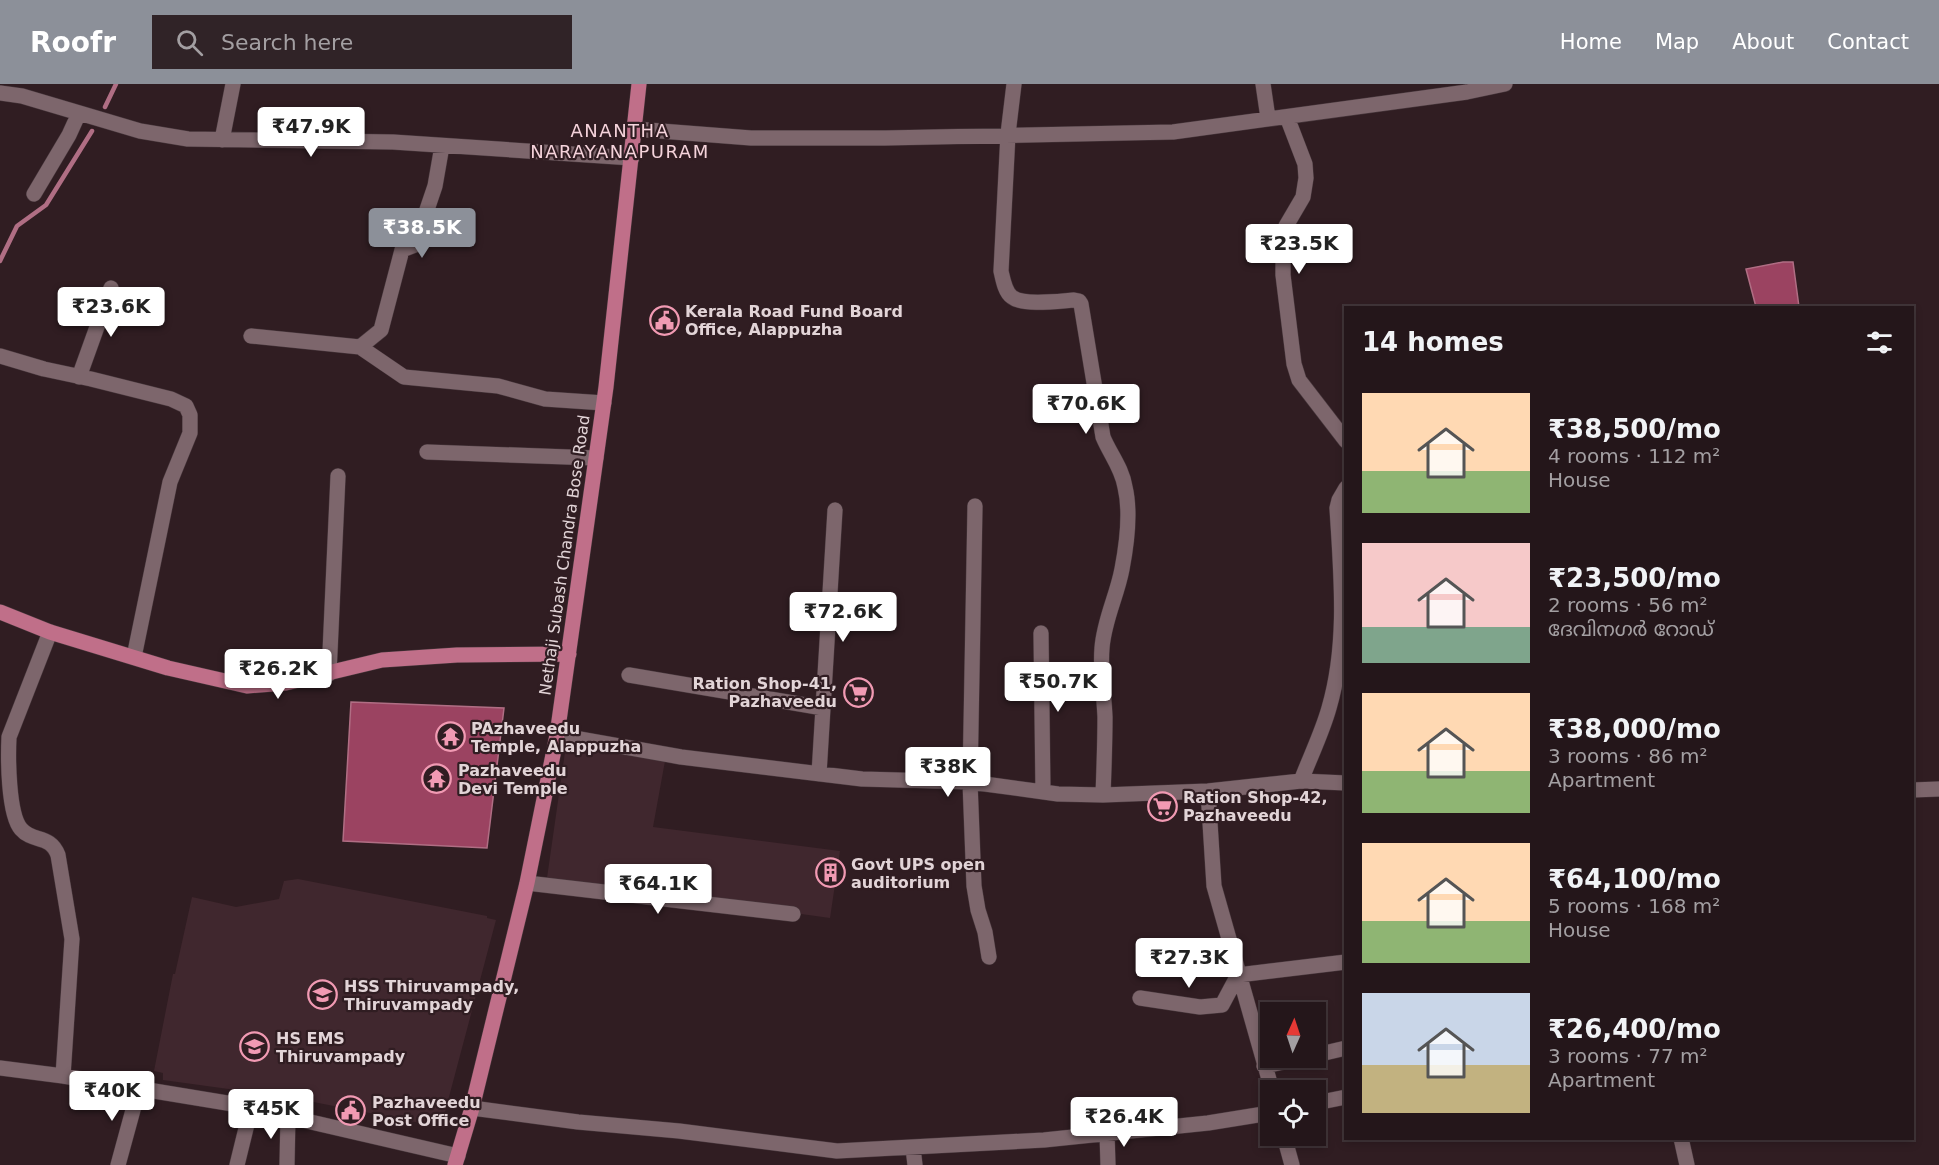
<!DOCTYPE html>
<meta charset="utf-8">
<style>
:root{--surface:#24161a;--page:#302327;--text:#f1f3f6;--muted:#a39fa2;--line:#413539;--accent:#8c9099}
body{margin:0;font-family:"DejaVu Sans","Noto Sans Malayalam",sans-serif;background:var(--page);color:var(--text);height:100vh;display:flex;flex-direction:column;font-size:22px;white-space:nowrap}
*{box-sizing:border-box;margin:0}
p{font-size:20px;color:var(--muted)}
.icon{flex:none;width:33px;height:33px;fill:none;stroke:currentColor;stroke-width:2;stroke-linecap:round;stroke-linejoin:round}
.map{position:relative;flex:1;overflow:hidden}
.side{position:absolute;left:1344px;top:222px;width:570px;height:834px;display:flex;flex-direction:column;background:var(--surface);border-radius:0px;box-shadow:0 3px 9px #0003,0 0 0 2px var(--line)}
.side>*{flex:none}
.needle{width:39px;rotate:3deg}
.tools{position:absolute;left:1260px;top:918px;display:grid;gap:12px}
.tools a{display:grid;place-items:center;width:66px;height:66px;border-radius:0px;background:var(--surface);box-shadow:0 3px 9px #0003,0 0 0 2px var(--line);font-size:30px}
.price{position:absolute;translate:-50% -51px;padding:0 14px;border-radius:6px;background:#fff;color:#222;font-size:20px;line-height:39px;filter:drop-shadow(0 2px 3px #0008)}
.price::after{content:'';position:absolute;left:50%;top:36px;width:18px;height:14px;margin-left:-9px;background:inherit;clip-path:polygon(0 0,100% 0,50% 100%)}
.price.current{background:var(--accent);color:#fff}
ul{padding:0;list-style:none}
li{display:flex;align-items:center;gap:18px;height:150px;padding:0 18px}
li span{display:grid;place-items:center;flex:none;width:168px;height:120px;border-radius:0px;color:#555}
li>.icon{margin-inline-start:auto}
span .icon{width:72px;height:72px;fill:#fffc;stroke-width:1}
li b{font-size:26px}
h2{display:flex;justify-content:space-between;align-items:center;height:72px;padding:0 18px;font-size:26px}
header{display:flex;align-items:center;gap:36px;box-sizing:border-box;height:84px;padding:0 30px;background:var(--accent);color:#fff}
header strong{font-size:28px}
nav{display:flex;gap:33px;margin-inline-start:auto;font-size:21px}
.search{width:420px;height:54px;background:var(--page);display:flex;align-items:center;gap:15px;box-sizing:border-box;padding:0 21px;border-radius:0px;color:var(--muted);font-size:22px}
.map>svg:first-child{display:block}
</style>
<header>
<strong>Roofr</strong>
<div class="search"><svg class="icon" aria-label="search" viewBox="0 0 24 24"><circle cx="10" cy="10" r="6"/><path d="M15 15l6 6"/></svg>Search here</div>
<nav><a>Home</a><a>Map</a><a>About</a><a>Contact</a></nav>
</header>
<div class="map">
<svg width="1939" height="1081" viewBox="0 0 1939 1081">
<rect width="100%" height="100%" fill="#301d22"/>
<path fill="#40272e" d="M566,661L665,677L653,743L840,767L830,834L547,794Z
M298,795L487,832V834L496,836L441,1043L288,1013L163,996V989L154,987L173,890H175L192,813L236,823L279,815L284,797Z"/>
<path fill="#9b4361" stroke="#b06e84" stroke-width="1.5" d="M1783,178H1793L1799,223H1756L1746,185Z
M351,618L504,624L487,764L343,757Z"/>
<g fill="none" stroke-linecap="round" stroke-linejoin="round">
<path stroke="#b06e84" stroke-width="4.5" d="M105,23L116,0
M0,177L17,142L46,121L92,47"/>
<defs>
<path id="minor" d="M1014,0L1008,50L1001,187C1003,196 1005,208 1012,213C1023,222 1059,217 1074,216L1079,217L1081,220L1103,353C1110,370 1122,384 1125,403C1131,428 1127,459 1122,485C1117,512 1104,536 1102,564C1100,587 1104,610 1105,633C1105,659 1104,685 1103,711
M1263,0L1268,34
M0,9L22,12L140,47L188,55L393,58L632,74
M1287,33L1305,80L1306,94L1303,113L1286,142L1283,161V191L1294,280L1299,296L1346,357
M635,45L751,54H885L1173,48L1467,8L1505,0
M222,56L233,0
M34,110L69,51L79,29
M251,252L360,263L404,293L498,302L545,315L604,319
M360,263L381,246L402,166L415,161L435,102L442,62
M0,272L44,285L91,295L171,315L186,322L190,331V349L170,398L134,573
M79,293L111,204
M427,368L596,374
M975,422L970,698L974,802L978,826L985,848L989,873
M50,548L9,653C8,673 8,730 21,745C33,759 50,750 58,771L72,855L63,992
M1041,549L1043,708
M329,590L338,392
M629,591L823,624
M557,651L681,673L862,695L970,698L1058,710L1103,711L1208,707L1301,697L1346,699
M819,690L835,426
M1301,697C1310,673 1322,649 1329,624C1348,559 1341,490 1337,424L1339,416L1346,404
M1912,706L1939,705
M1208,707L1214,802L1272,1006
M527,799L793,830
M1140,914L1200,923L1222,921L1238,891L1346,878
M1316,971L1346,964
M1264,982L1303,974
M0,984L63,992L233,1020L458,1072
M1316,1019L1346,1013
M472,1024L578,1038L679,1047L837,1067L1044,1056L1208,1039L1270,1029
M1107,1049L1108,1081
M1284,1052L1292,1081
M1681,1054L1687,1081
M913,1064L915,1081
M118,1081L139,1004
M237,1081L251,1024
M287,1081L288,1032"/>
<path id="major" d="M0,528L50,548L168,584L247,602L286,599L382,576L457,571L569,570
M455,1081L472,1024L527,799L557,651L606,303L639,0"/>
</defs>
<use href="#minor" stroke="#48383d" stroke-width="16"/>
<use href="#major" stroke="#48383d" stroke-width="16"/>
<use href="#minor" stroke="#7d666c" stroke-width="15"/>
<use href="#major" stroke="#c06f89" stroke-width="15"/>
</g>
<defs>
<symbol id="civic-ring" viewBox="-11 -11 22 22"><circle r="9.5" fill="#301d22" stroke="#f19ab3" stroke-width="1.5"/><path d="M-.6-6.5H3V-4.5H.6V-3L4-1V1h2V6H-6V1h2V-1L-.6-3ZM-1.2 2.5V6h2.4V2.5Z" fill="#f19ab3"/></symbol>
<symbol id="supermarket-ring" viewBox="-11 -11 22 22"><circle r="9.5" fill="#301d22" stroke="#f19ab3" stroke-width="1.5"/><path d="M-6-5.5h2.5l.6 2H6L4.5 2H-2.5L-4.4-4H-6ZM-1.5 3.2a1.3 1.3 0 1 0 .1 0ZM3 3.2a1.3 1.3 0 1 0 .1 0Z" fill="#f19ab3"/></symbol>
<symbol id="temple-ring" viewBox="-11 -11 22 22"><circle r="9.5" fill="#301d22" stroke="#f19ab3" stroke-width="1.5"/><path d="M0-6L5-2H3V0L6.5 2.5H4V6H1.5V3h-3V6H-4V2.5H-6.5L-3 0V-2H-5Z" fill="#f19ab3"/></symbol>
<symbol id="building-ring" viewBox="-11 -11 22 22"><circle r="9.5" fill="#301d22" stroke="#f19ab3" stroke-width="1.5"/><path d="M-4-6H4V6H1V3H-1V6H-4ZM-2.5-4.3h1.7v1.8h-1.7ZM.8-4.3h1.7v1.8H.8ZM-2.5-1h1.7V.8h-1.7ZM.8-1h1.7V.8H.8Z" fill="#f19ab3"/></symbol>
<symbol id="school-ring" viewBox="-11 -11 22 22"><circle r="9.5" fill="#301d22" stroke="#f19ab3" stroke-width="1.5"/><path d="M0-5L7-2L0 1L-7-2ZM-4 1L0 2.5L4 1V4Q0 6-4 4Z" fill="#f19ab3"/></symbol>
</defs>
<g fill-rule="evenodd">
<use href="#civic-ring" x="648" y="220" width="33" height="33"/>
<use href="#supermarket-ring" x="842" y="592" width="33" height="33"/>
<use href="#temple-ring" x="434" y="636" width="33" height="33"/>
<use href="#temple-ring" x="420" y="678" width="33" height="33"/>
<use href="#supermarket-ring" x="1146" y="706" width="33" height="33"/>
<use href="#building-ring" x="814" y="772" width="33" height="33"/>
<use href="#school-ring" x="306" y="894" width="33" height="33"/>
<use href="#school-ring" x="238" y="946" width="33" height="33"/>
<use href="#civic-ring" x="334" y="1010" width="33" height="33"/>
</g>
<g text-anchor="middle" stroke-width="4.5" stroke-linejoin="round" paint-order="stroke">
<g font-size="16" font-weight="bold" fill="#e2d4d7" stroke="#301d22" text-anchor="start">
<text x="685" y="233">Kerala Road Fund Board<tspan x="685" dy="18">Office, Alappuzha</tspan></text>
<text x="837" y="605" text-anchor="end">Ration Shop-41,<tspan x="837" dy="18">Pazhaveedu</tspan></text>
<text x="471" y="650">PAzhaveedu<tspan x="471" dy="18">Temple, Alappuzha</tspan></text>
<text x="458" y="692">Pazhaveedu<tspan x="458" dy="18">Devi Temple</tspan></text>
<text x="1183" y="719">Ration Shop-42,<tspan x="1183" dy="18">Pazhaveedu</tspan></text>
<text x="851" y="786">Govt UPS open<tspan x="851" dy="18">auditorium</tspan></text>
<text x="344" y="908">HSS Thiruvampady,<tspan x="344" dy="18">Thiruvampady</tspan></text>
<text x="276" y="960">HS EMS<tspan x="276" dy="18">Thiruvampady</tspan></text>
<text x="372" y="1024">Pazhaveedu<tspan x="372" dy="18">Post Office</tspan></text>
</g>
<g font-size="16" fill="#e2d4d7" stroke="#301d22">
<text transform="translate(564 471) rotate(-82)" y="6">Nethaji Subash Chandra Bose Road</text>
</g>
<g font-size="18" letter-spacing="1.5" fill="#f5d3db" stroke="#301d22">
<text x="620" y="53">ANANTHA<tspan x="620" dy="21">NARAYANAPURAM</tspan></text>
</g>
</g>
</svg>
<div class="tools">
<a><svg class="needle" viewBox="-14 -14 28 28"><path d="M0-13l5 13h-10z" fill="#e53935"/><path d="M0 13l5-13h-10z" fill="#a39fa2"/></svg></a>
<a><svg class="icon" aria-label="locate" viewBox="0 0 24 24"><circle cx="12" cy="12" r="6"/><path d="M12 2v4M12 18v4M2 12h4M18 12h4"/></svg></a>
</div>
<b class="price" style="left:311px;top:74px">₹47.9K</b>
<b class="price current" style="left:422px;top:175px">₹38.5K</b>
<b class="price" style="left:1299px;top:191px">₹23.5K</b>
<b class="price" style="left:111px;top:254px">₹23.6K</b>
<b class="price" style="left:1086px;top:351px">₹70.6K</b>
<b class="price" style="left:843px;top:559px">₹72.6K</b>
<b class="price" style="left:278px;top:616px">₹26.2K</b>
<b class="price" style="left:1058px;top:629px">₹50.7K</b>
<b class="price" style="left:948px;top:714px">₹38K</b>
<b class="price" style="left:658px;top:831px">₹64.1K</b>
<b class="price" style="left:1189px;top:905px">₹27.3K</b>
<b class="price" style="left:112px;top:1038px">₹40K</b>
<b class="price" style="left:271px;top:1056px">₹45K</b>
<b class="price" style="left:1124px;top:1064px">₹26.4K</b>
<section class="side">
<h2>14 homes<svg class="icon" aria-label="filters" viewBox="0 0 24 24"><path d="M4 7h16M4 17h16"/><circle cx="9" cy="7" r="2"/><circle cx="15" cy="17" r="2"/></svg></h2>
<ul>
<li><span style="background:linear-gradient(#ffd9b3 65%,#8fb573 0)"><svg class="icon" aria-label="home" viewBox="0 0 24 24"><path d="M3 11l9-7 9 7M6 9v11h12V9"/></svg></span><div><b>₹38,500/mo</b><p>4 rooms · 112 m²</p><p>House</p></div></li>
<li><span style="background:linear-gradient(#f6c9c9 70%,#7fa58c 0)"><svg class="icon" aria-label="home" viewBox="0 0 24 24"><path d="M3 11l9-7 9 7M6 9v11h12V9"/></svg></span><div><b>₹23,500/mo</b><p>2 rooms · 56 m²</p><p>ദേവിനഗർ റോഡ്</p></div></li>
<li><span style="background:linear-gradient(#ffd9b3 65%,#8fb573 0)"><svg class="icon" aria-label="home" viewBox="0 0 24 24"><path d="M3 11l9-7 9 7M6 9v11h12V9"/></svg></span><div><b>₹38,000/mo</b><p>3 rooms · 86 m²</p><p>Apartment</p></div></li>
<li><span style="background:linear-gradient(#ffd9b3 65%,#8fb573 0)"><svg class="icon" aria-label="home" viewBox="0 0 24 24"><path d="M3 11l9-7 9 7M6 9v11h12V9"/></svg></span><div><b>₹64,100/mo</b><p>5 rooms · 168 m²</p><p>House</p></div></li>
<li><span style="background:linear-gradient(#c9d6e8 60%,#c2b280 0)"><svg class="icon" aria-label="home" viewBox="0 0 24 24"><path d="M3 11l9-7 9 7M6 9v11h12V9"/></svg></span><div><b>₹26,400/mo</b><p>3 rooms · 77 m²</p><p>Apartment</p></div></li>
</ul>
</section>
</div>
